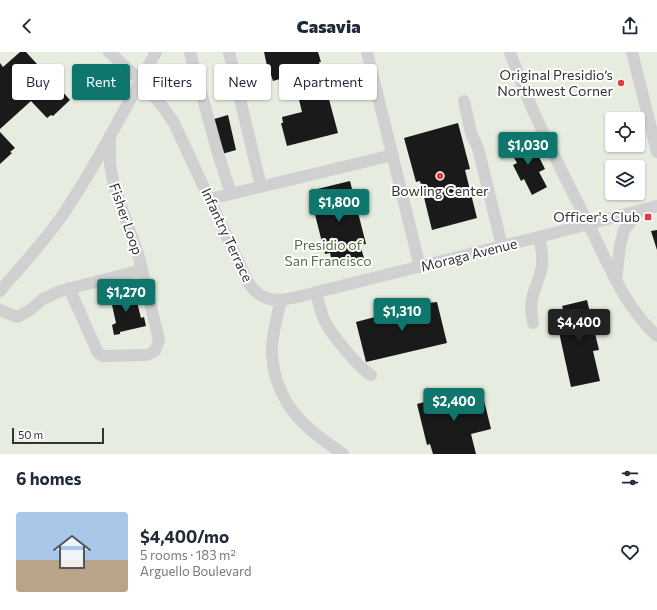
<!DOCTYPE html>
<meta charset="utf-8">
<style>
:root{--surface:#fff;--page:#f2f2f3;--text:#1f2937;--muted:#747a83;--line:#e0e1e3;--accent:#0f766e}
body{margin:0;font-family:Commissioner,sans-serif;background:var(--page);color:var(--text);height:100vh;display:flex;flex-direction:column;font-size:15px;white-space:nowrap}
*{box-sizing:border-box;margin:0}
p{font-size:13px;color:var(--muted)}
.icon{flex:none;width:22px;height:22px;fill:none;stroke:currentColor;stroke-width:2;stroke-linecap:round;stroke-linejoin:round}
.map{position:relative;height:402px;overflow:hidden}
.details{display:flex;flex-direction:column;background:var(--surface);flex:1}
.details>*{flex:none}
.hud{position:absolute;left:12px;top:12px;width:400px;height:36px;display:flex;gap:8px}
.buttons{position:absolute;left:605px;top:60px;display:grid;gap:8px}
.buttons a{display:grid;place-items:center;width:40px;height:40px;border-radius:4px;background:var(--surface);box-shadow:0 1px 3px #0004;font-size:20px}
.scale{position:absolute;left:12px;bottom:10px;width:92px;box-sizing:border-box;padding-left:4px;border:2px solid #333;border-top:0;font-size:11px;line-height:14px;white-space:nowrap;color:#333;-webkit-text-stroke:3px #fff;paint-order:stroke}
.price{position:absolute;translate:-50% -34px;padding:0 9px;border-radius:4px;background:var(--accent);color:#fff;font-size:13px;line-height:26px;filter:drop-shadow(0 1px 2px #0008)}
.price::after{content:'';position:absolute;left:50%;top:24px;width:12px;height:9px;margin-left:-6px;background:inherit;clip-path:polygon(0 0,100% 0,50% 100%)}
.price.current{background:#222;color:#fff}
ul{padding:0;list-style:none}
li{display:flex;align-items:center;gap:12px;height:100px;padding:0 16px}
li+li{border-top:1px solid var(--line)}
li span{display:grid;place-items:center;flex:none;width:112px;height:80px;border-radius:4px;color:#555}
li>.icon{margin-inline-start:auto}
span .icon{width:48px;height:48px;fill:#fffc;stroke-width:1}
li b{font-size:17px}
h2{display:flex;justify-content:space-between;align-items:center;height:48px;padding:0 16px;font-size:17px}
.chip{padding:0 14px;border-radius:4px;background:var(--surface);box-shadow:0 1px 3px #0004;font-size:14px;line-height:36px}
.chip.current{background:var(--accent);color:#fff}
header{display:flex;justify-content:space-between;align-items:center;height:52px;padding:0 16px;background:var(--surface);font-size:18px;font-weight:800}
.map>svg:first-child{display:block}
</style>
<header><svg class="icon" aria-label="back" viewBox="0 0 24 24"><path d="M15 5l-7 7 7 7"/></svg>Casavia<svg class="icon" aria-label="share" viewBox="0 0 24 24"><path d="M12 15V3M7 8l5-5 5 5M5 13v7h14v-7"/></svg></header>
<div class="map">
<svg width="657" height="402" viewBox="0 0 657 402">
<rect width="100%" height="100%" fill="#fff"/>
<path fill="#e6ecdf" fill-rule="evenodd" d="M0,0H657V402H0ZM612,67H638V93H612ZM612,115H638V141H612Z"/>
<path fill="#1a1a1a" d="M20,0H26L70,48L53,64L51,63L47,66L31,49L0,77V11L3,15Z
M264,0H318L321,10H319L338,81L287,94L281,71H283L282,65L302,60L293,23L273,29L271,23H269Z
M228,63L236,98L222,102L214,67Z
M458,71L470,117L465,118L477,166L432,178L420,129L416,130L404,86Z
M0,80L15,96L10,100L12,101L0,112Z
M525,86L534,105L538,103L545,117L539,120L547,135L532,143L524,127L521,129L513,113L517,111L508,95Z
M350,129L366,192L360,193L364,206L333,214L330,201L325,202L309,139Z
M657,178V198L651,179Z
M134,238L141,266L144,265L146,274L120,280V282L114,283L112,273L116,271L110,244Z
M587,248L599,298L593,299L600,329L571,335L555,262L564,260L562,254Z
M437,250L447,291L366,310L356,270L409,256V253Z
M481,336L491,377L471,382L476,402H433L430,392L427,393L417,352L432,348L431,344L440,342L441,346Z"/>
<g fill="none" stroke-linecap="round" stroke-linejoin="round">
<path stroke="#d0d0d0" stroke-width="12" d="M109,0L140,28L164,56L174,71L248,230C260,250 276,250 297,245L539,185L657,154
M190,0L217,98L231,142
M229,0L261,135
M367,0L420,215
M510,0C530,59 560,115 588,171C607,209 625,256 657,284
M632,0L657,100
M464,49L471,81L478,96L502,194
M210,147L393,103
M616,229L620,194L624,178L639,159
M69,236L98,301L102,304L147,303L155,299L159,288L139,205L114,134L110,113V83
M0,239C22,213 45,189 64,161C98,110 126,54 156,0
M316,240C318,248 320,257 323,265C329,280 357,314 371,323
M281,248C277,264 272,282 272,299C272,309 274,319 277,329C289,365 313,381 343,402
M0,258L17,265L30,258L43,247L60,239L142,218
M533,271C527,243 538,237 542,213C543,204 541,194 539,185"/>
</g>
<g fill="#e63946" stroke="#fff" stroke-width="1.5">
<circle cx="621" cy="31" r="4"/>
<circle cx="440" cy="124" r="4"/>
<rect x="644" y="161" width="8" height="8" rx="2"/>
</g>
<g text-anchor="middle" stroke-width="4" stroke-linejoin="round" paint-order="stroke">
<g font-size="14" fill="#333" stroke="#fff" text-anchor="end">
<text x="613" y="28">Original Presidio’s<tspan x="613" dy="16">Northwest Corner</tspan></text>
<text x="440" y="144" text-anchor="middle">Bowling Center</text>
<text x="640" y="170">Officer's Club</text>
</g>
<g font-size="14" fill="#333" stroke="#fff">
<text transform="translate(126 167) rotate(71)" y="5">Fisher Loop</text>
<text transform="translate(227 183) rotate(65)" y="5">Infantry Terrace</text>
<text transform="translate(469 203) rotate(-14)" y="5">Moraga Avenue</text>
</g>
<g font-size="14" fill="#56703f" stroke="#fff">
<text x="328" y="198">Presidio of<tspan x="328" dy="16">San Francisco</tspan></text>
</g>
</g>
</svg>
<div class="buttons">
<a><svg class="icon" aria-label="locate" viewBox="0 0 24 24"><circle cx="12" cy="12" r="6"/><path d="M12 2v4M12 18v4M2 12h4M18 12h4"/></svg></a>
<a><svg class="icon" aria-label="layers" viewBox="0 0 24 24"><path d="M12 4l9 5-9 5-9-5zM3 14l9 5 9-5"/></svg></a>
</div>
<div class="scale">50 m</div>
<b class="price" style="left:528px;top:114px">$1,030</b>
<b class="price" style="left:339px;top:171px">$1,800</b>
<b class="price" style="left:126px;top:261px">$1,270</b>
<b class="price" style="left:402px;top:280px">$1,310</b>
<b class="price current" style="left:579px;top:291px">$4,400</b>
<b class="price" style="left:454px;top:370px">$2,400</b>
<div class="hud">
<a class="chip">Buy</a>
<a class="chip current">Rent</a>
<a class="chip">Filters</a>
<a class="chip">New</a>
<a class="chip">Apartment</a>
</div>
</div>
<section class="details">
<h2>6 homes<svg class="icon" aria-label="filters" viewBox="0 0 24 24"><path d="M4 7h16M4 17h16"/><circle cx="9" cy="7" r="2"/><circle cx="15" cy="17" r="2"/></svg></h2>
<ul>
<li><span style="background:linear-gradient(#a9c7e8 60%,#b9a48a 0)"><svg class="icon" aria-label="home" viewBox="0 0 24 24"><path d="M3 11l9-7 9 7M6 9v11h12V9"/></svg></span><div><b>$4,400/mo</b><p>5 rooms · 183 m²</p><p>Arguello Boulevard</p></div><svg class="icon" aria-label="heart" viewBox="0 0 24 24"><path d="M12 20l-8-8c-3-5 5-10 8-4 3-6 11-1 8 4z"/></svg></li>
</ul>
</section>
